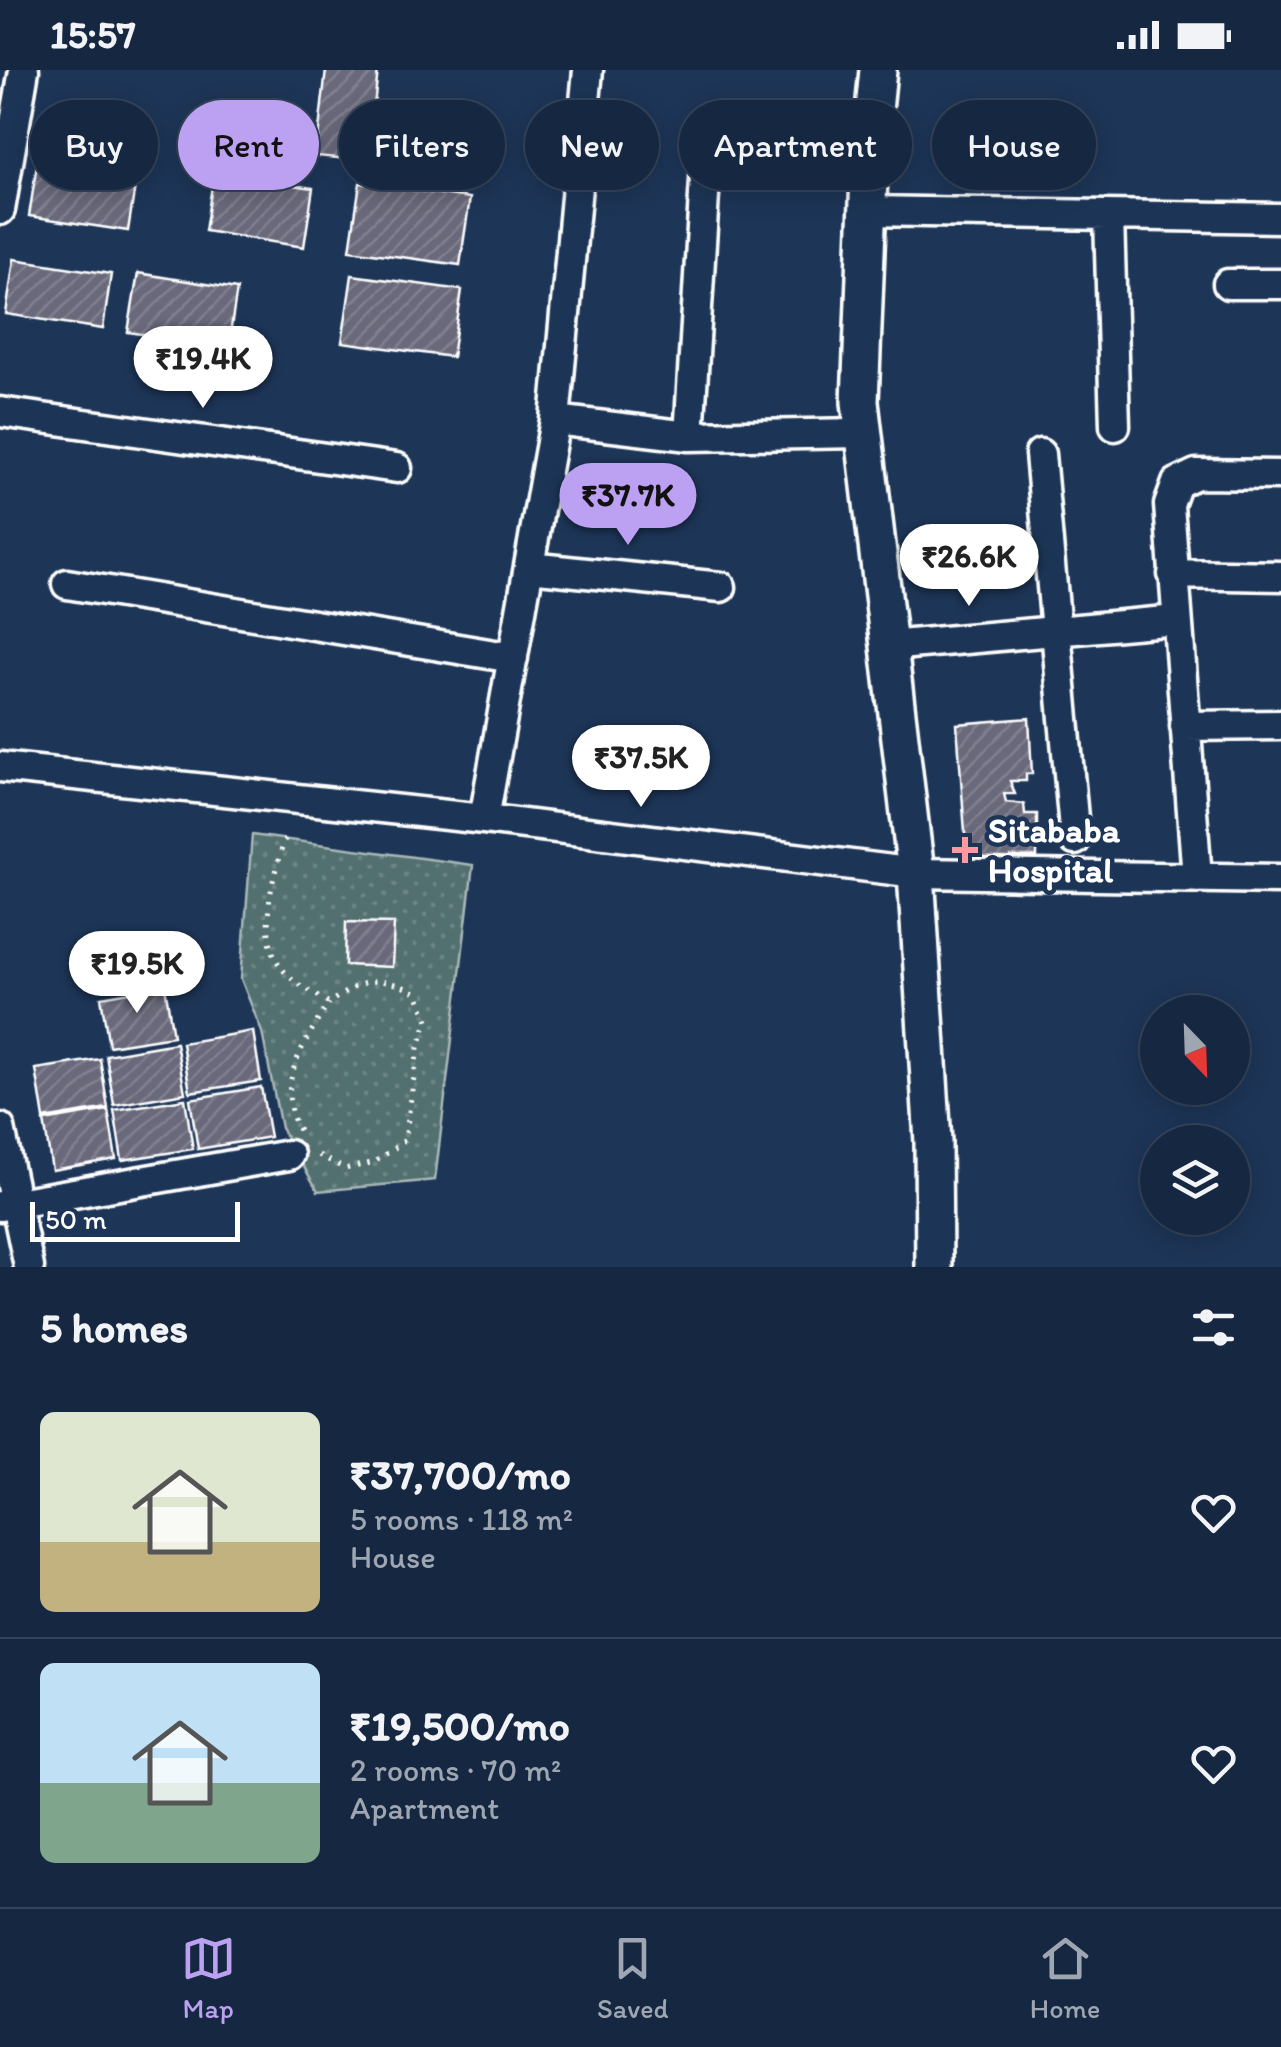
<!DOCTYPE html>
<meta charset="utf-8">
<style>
:root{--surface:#162841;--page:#1f3048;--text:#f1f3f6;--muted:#9ea6b1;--line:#35445a;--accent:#bca0f2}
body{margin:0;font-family:Itim,sans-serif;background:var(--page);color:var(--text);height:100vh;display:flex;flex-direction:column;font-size:38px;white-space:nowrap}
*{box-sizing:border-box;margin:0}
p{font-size:32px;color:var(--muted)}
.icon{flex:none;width:55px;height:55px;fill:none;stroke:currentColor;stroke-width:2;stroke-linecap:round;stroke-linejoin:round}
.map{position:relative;height:1197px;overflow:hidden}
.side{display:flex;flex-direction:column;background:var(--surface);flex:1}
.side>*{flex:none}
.guide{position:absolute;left:30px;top:30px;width:1222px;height:90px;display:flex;gap:20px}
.needle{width:65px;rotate:157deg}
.controls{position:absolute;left:1140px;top:925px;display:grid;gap:20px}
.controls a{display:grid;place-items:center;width:110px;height:110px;border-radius:50%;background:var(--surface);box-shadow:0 5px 25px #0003,0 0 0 2px var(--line);font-size:50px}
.scale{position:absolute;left:30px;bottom:25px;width:210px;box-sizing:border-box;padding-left:10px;border:5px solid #fff;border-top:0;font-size:28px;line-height:35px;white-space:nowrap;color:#fff;-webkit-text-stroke:8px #1d3557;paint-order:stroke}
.price{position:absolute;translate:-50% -85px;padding:0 22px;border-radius:35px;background:#fff;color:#222;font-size:32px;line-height:65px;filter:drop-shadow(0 2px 5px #0008)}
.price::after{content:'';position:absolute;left:50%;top:60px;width:30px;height:22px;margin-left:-15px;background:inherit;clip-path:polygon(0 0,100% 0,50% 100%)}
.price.on{background:var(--accent);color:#111}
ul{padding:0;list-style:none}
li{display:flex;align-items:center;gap:30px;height:250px;padding:0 40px}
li+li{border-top:2px solid var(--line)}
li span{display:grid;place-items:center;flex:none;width:280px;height:200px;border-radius:15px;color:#555}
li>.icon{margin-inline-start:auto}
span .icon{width:120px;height:120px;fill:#fffc;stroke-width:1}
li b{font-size:42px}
h2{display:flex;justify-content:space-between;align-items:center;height:120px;padding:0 40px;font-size:42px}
.chip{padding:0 35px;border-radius:45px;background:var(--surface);box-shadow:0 5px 25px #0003,0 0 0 2px var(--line);font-size:35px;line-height:90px}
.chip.on{background:var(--accent);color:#111}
.status{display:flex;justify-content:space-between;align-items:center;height:70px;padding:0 50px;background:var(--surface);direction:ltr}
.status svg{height:28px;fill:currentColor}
.tabs{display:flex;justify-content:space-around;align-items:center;height:140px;border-top:2px solid var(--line);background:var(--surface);font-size:28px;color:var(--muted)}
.tabs a{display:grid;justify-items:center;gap:5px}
.tabs .on{color:var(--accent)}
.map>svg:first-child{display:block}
</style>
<div class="status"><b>15:57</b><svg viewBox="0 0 49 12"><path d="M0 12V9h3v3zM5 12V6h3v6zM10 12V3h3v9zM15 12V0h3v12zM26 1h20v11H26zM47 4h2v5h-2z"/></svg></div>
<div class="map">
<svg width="1281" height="1197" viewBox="0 0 1281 1197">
<defs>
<pattern id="park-dots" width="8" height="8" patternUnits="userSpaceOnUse" patternTransform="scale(2.5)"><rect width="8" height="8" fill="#53706f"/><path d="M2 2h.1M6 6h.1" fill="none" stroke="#6d8585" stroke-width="1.8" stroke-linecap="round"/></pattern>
<pattern id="building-hatch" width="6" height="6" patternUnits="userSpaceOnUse" patternTransform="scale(2.5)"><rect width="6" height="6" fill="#6a697b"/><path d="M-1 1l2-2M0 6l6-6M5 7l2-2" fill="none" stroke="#80808f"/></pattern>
</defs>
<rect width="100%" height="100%" fill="#1d3557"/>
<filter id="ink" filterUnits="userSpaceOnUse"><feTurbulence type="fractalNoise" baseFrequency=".01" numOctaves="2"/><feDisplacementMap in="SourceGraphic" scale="20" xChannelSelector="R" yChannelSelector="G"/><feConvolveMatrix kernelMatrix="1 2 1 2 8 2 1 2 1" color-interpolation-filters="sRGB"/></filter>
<g filter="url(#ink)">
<path fill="url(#park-dots)" stroke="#a9b8b7" stroke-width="2.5" d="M252,765L473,795L435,1110L318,1121L281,1058L262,962L241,909Z"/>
<path fill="url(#building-hatch)" stroke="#fff" stroke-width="2.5" d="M326,0H378L368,91L316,86Z
M38,88L137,103L128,161L29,146Z
M214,103L313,118L304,177L205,161Z
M360,113L470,128L460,195L350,180Z
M14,189L111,204L103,259L6,244Z
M138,203L237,219L228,277L128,262Z
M352,205L462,220L452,287L342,272Z
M1029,648L1032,704H1026V711H1010L1015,724H1004L1006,732L1024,734L1025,744H1037V787H1011V794L985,795L967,790L957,654Z
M346,852L394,853L392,897L345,895Z
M165,916L173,966L109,976L101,927Z
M253,961L261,1011L190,1022L182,973Z
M176,973L185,1023L114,1035L106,985Z
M100,989L108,1038L44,1049L36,999Z
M261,1017L270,1067L198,1079L190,1029Z
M185,1029L193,1079L122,1090L114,1040Z
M108,1040L116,1089L52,1100L44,1051Z"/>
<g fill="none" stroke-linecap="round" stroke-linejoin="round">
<defs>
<path id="minor" d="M0,140L24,0
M867,141L1281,148
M1109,146L1115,356
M1228,214H1281
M0,342L397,398
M555,350L689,366L862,363
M689,366L707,77
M1040,384L1075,770
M529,497L721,517
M1173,504L1281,506
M67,514L513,588
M888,576L1177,550
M1185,656L1281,655
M0,697L484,749L916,803L1281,809
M484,749L555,350L588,0
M1197,808L1169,435L1177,413L1196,404L1281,405
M0,1058L29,1197
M0,1136L289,1085"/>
<path id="tertiary" d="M878,0L870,81L860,332L916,803L933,1072L934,1197"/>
</defs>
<use href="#minor" stroke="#fff" stroke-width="35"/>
<use href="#tertiary" stroke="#fff" stroke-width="42"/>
<path stroke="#fff" stroke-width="5" stroke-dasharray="2.5 8" stroke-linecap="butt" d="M285,769C272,808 253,874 289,906C300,917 316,924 329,933C362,909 380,904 417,923L428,950L418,978L405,1070L375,1092L345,1099L313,1082
M299,1060C273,1016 305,971 329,933"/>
<use href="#minor" stroke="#1d3557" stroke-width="28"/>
<use href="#tertiary" stroke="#1d3557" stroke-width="35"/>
</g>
</g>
<path fill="#ff9aa2" stroke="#1d3557" stroke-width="4" d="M960 765h10v10h10v10h-10v10h-10v-10h-10v-10h10z"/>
<g text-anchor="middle" stroke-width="9" stroke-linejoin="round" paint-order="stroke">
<g font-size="35" font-weight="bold" fill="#fff" stroke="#1d3557" text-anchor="start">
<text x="988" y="772">Sitababa<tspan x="988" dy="40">Hospital</tspan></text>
</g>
</g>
</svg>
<div class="controls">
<a><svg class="needle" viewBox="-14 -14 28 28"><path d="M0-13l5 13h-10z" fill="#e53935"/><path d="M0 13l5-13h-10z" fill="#9ea6b1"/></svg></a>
<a><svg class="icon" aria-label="layers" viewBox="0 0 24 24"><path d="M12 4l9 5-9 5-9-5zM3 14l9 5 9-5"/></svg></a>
</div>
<div class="scale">50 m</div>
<b class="price" style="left:203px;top:341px">₹19.4K</b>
<b class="price on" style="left:628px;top:478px">₹37.7K</b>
<b class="price" style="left:969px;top:539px">₹26.6K</b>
<b class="price" style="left:641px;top:740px">₹37.5K</b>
<b class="price" style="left:137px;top:946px">₹19.5K</b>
<div class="guide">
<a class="chip">Buy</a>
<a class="chip on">Rent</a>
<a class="chip">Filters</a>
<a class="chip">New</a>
<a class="chip">Apartment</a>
<a class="chip">House</a>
</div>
</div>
<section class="side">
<h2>5 homes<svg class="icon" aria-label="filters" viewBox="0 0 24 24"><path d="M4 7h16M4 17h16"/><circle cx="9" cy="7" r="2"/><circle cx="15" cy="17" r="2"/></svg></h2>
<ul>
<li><span style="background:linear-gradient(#dfe7d0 65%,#c2b280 0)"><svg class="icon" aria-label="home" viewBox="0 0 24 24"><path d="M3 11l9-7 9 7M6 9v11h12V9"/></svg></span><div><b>₹37,700/mo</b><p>5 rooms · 118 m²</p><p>House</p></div><svg class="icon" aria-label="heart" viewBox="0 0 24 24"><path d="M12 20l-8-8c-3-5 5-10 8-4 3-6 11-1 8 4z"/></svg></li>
<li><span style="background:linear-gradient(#bfe0f5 60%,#7fa58c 0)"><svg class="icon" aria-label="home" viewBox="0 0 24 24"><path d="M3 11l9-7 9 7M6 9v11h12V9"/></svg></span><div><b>₹19,500/mo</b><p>2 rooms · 70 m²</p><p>Apartment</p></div><svg class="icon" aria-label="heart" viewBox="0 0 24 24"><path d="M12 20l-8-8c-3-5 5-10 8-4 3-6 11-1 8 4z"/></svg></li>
</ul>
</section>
<nav class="tabs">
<a class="on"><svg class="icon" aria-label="map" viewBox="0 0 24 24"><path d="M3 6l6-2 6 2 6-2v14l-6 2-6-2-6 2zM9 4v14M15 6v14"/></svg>Map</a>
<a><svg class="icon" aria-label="saved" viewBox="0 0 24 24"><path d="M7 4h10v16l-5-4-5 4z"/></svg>Saved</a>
<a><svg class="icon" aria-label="home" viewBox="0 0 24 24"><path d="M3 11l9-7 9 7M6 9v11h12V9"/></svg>Home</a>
</nav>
